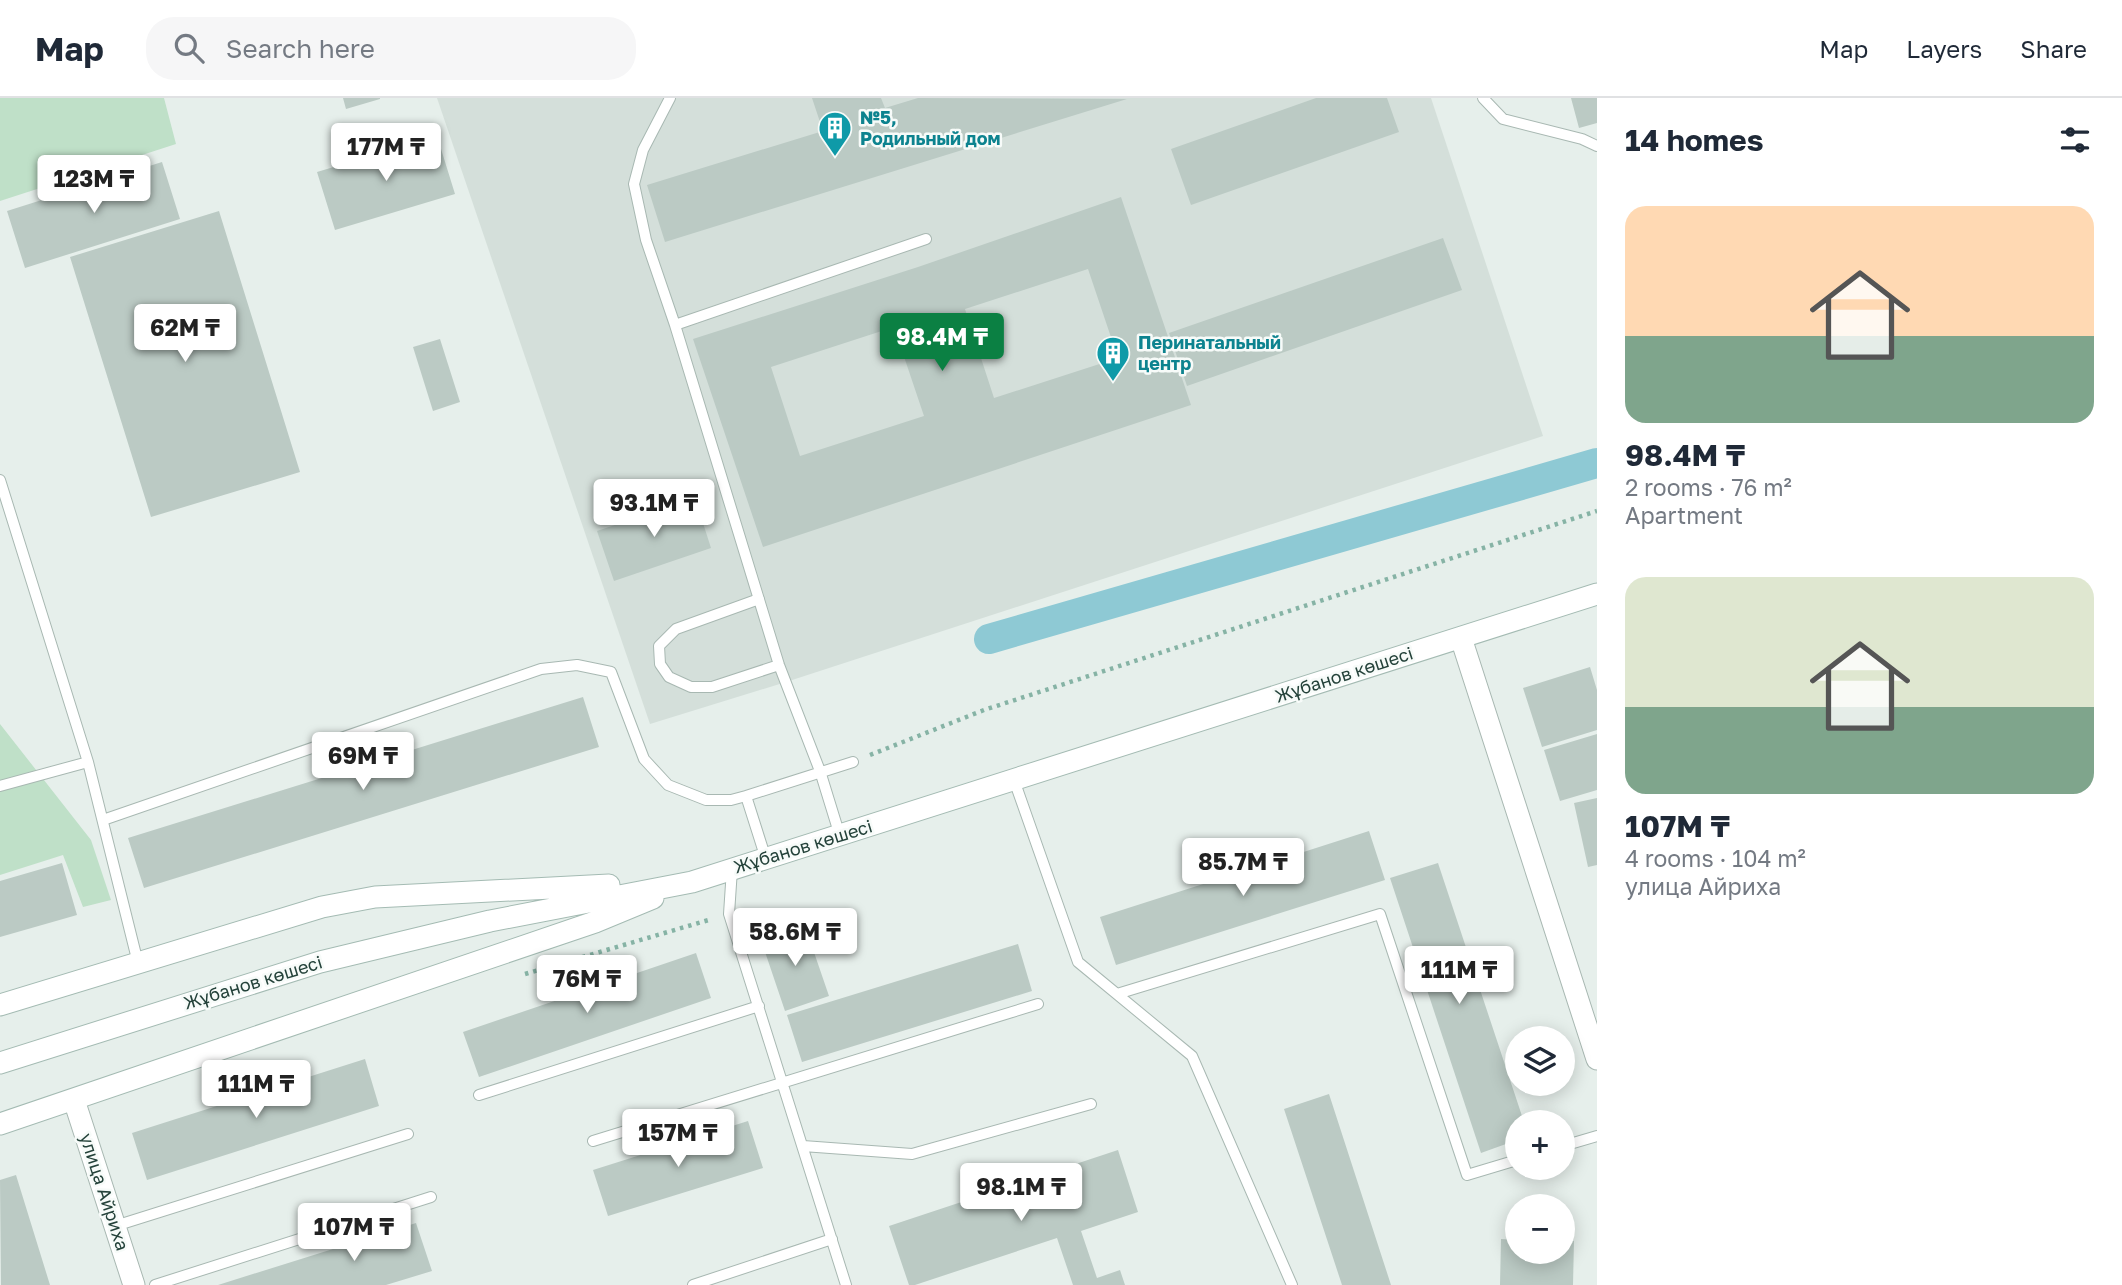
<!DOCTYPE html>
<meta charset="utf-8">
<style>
:root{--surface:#fff;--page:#f6f6f7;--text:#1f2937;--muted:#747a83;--line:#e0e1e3;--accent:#0b8043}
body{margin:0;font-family:"Golos Text",sans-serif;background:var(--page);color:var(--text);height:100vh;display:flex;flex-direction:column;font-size:26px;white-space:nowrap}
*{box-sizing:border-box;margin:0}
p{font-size:23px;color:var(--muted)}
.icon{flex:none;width:38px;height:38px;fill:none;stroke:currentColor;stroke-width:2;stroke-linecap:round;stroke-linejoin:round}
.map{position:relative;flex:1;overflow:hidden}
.panel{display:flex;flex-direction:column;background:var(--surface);width:525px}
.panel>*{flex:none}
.fabs{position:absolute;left:1505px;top:928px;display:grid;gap:14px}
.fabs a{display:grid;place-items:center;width:70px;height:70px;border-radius:50%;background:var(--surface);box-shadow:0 4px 18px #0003;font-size:35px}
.price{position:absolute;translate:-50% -60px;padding:0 16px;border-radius:7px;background:#fff;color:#222;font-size:23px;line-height:46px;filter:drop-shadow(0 2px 4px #0008)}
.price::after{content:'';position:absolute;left:50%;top:42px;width:21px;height:16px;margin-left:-10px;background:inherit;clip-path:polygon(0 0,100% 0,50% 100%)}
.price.selected{background:var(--accent);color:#fff}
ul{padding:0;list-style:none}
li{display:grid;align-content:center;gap:14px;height:371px;padding:0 28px}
li span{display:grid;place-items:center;height:217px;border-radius:21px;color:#555}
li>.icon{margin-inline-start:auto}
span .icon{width:126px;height:126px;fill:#fffc;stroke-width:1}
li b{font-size:30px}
h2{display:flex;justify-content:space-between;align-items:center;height:84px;padding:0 28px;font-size:30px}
header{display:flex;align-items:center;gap:42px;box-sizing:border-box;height:98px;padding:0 35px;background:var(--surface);border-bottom:2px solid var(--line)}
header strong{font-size:33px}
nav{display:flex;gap:38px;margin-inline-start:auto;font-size:24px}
.search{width:490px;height:63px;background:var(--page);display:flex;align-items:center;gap:18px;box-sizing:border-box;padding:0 24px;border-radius:28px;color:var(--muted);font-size:26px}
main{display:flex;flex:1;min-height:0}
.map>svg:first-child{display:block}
</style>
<header>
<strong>Map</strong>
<div class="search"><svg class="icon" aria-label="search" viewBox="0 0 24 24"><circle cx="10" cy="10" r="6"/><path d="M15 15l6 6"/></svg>Search here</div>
<nav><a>Map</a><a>Layers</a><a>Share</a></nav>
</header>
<main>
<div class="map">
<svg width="1597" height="1187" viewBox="0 0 1597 1187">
<rect width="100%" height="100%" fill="#e6efeb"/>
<path fill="#d4dfda" d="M437,0H1431L1543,338L786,584L650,626Z"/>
<path fill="#bfe0c8" d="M0,0H164L176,46L0,103Z
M0,626L91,742L111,802L83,809L63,757L0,777Z"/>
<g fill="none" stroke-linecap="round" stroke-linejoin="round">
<path stroke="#8ec9d4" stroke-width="30" d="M989,541L1597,365"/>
</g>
<path fill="#bbcac4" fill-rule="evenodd" d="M343,0H380V1L346,11Z
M812,0H881L885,10L918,0L1127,1L665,144L647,87L823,33Z
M1316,0H1387L1399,34L1191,107L1171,51Z
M1571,0H1597V25L1579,30Z
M437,38L455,96L335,132L317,74Z
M162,64L180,121L25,170L7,113Z
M1121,99L1191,307L763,449L693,241L918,169ZM1088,171L1118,260L994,300L965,211ZM894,229L924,318L800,358L771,269Z
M219,113L300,374L151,419L70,159Z
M1443,140L1462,192L1187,288L1169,235Z
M440,241L460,304L433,313L413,249Z
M695,400L711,450L614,483L597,433Z
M1590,569L1597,592V632L1542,649L1523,590Z
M583,599L599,649L144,790L128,740Z
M1597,636V692L1560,703L1544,652Z
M1597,700V767L1588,769L1574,705Z
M1369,733L1385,782L1116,867L1100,819Z
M62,765L77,817L0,839V783Z
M1438,765L1524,1024H1517V1042L1481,1055L1390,780Z
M805,828L829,898L785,913L761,842Z
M1018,846L1032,893L802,964L787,917Z
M696,855L711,900L479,979L463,934Z
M365,961L379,1008L147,1082L132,1035Z
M1329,996L1391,1187H1342L1284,1011Z
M748,1023L763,1070L608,1118L593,1072Z
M1118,1052L1138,1114L1081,1133L1097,1180L1120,1172L1125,1187H1073L1057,1140L915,1187H909L889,1128Z
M16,1077L50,1187H1L0,1082Z
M416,1125L432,1173L386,1187H218Z
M1501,1141L1517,1142V1153H1563V1142L1574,1143L1573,1187H1500Z"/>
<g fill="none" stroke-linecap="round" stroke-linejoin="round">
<defs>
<path id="service" d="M670,0L643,52L634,86L646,142L675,227L779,567L820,673L840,738
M1483,0L1503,21L1582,41L1597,48
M675,227L926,141
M0,382L88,664L138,865
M759,501L676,531L659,548L660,566L669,579L691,589H712L779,567
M1014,682L1078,864L1192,958L1292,1187
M0,688L88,664
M746,698L766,761
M103,722L541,571L577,567L611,574L644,661L668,687L706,702H731L746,698L853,664
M732,771L729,816L846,1187
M1117,896L1380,816L1467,1077L1517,1062
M479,997L759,908
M593,1043L1038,906
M803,1048L912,1056L1091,1006
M1563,1048L1597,1038
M115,1128L408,1036
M155,1187L431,1099
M693,1187L832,1141"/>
<path id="minor" d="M1461,540L1597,961
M74,1002L134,1187"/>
<path id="secondary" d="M0,907L322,809L375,799L609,787
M0,965L320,864L490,823L692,784L1597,496
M0,1026L595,824L653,800"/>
</defs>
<use href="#service" stroke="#a8b8b2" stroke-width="12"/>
<use href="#minor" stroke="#a8b8b2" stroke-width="23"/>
<use href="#secondary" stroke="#a4bbb3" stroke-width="23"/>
<path stroke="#86b3a5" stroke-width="4.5" stroke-dasharray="3.5 5" stroke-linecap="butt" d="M870,657L984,612L1597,413
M525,876L712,821"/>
<use href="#service" stroke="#fff" stroke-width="10"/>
<use href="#minor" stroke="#fff" stroke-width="21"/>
<use href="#secondary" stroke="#fff" stroke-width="21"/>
</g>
<defs>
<symbol id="building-pin" viewBox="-11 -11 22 30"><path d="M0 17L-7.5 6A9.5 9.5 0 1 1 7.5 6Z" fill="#0f9aa8" stroke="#f7fbf9"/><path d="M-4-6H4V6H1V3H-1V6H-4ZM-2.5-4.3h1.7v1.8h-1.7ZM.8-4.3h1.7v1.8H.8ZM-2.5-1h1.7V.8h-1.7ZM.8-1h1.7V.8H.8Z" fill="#fff"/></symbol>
</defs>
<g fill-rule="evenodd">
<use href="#building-pin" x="816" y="11" width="38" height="52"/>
<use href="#building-pin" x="1094" y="236" width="38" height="52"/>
</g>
<g text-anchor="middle" stroke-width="5" stroke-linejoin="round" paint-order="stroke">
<g font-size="18" font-weight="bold" fill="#0d838f" stroke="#f7fbf9" text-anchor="start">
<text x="860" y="26">№5,<tspan x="860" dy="21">Родильный дом</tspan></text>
<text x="1138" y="251">Перинатальный<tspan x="1138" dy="21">центр</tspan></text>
</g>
<g font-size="18" fill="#24423a" stroke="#f7fbf9">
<text transform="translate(1344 577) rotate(-18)" y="6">Жұбанов көшесі</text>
<text transform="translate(803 749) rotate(-17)" y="6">Жұбанов көшесі</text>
<text transform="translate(253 885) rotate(-17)" y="6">Жұбанов көшесі</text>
<text transform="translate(104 1094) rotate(72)" y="6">улица Айриха</text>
</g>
</g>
</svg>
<div class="fabs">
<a><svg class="icon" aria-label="layers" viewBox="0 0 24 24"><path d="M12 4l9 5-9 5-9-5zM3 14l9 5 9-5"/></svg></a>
<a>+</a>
<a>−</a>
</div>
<b class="price" style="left:386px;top:85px">177M ₸</b>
<b class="price" style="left:94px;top:117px">123M ₸</b>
<b class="price" style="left:185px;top:266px">62M ₸</b>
<b class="price selected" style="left:942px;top:275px">98.4M ₸</b>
<b class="price" style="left:654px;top:441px">93.1M ₸</b>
<b class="price" style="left:363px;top:694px">69M ₸</b>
<b class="price" style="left:1243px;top:800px">85.7M ₸</b>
<b class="price" style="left:795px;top:870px">58.6M ₸</b>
<b class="price" style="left:1459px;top:908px">111M ₸</b>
<b class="price" style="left:587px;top:917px">76M ₸</b>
<b class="price" style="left:256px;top:1022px">111M ₸</b>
<b class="price" style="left:678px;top:1071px">157M ₸</b>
<b class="price" style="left:1021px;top:1125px">98.1M ₸</b>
<b class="price" style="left:354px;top:1165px">107M ₸</b>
</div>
<section class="panel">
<h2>14 homes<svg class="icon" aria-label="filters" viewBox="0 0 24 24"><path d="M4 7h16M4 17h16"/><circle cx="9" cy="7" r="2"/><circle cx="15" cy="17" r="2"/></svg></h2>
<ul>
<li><span style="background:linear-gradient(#ffd9b3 60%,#7fa58c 0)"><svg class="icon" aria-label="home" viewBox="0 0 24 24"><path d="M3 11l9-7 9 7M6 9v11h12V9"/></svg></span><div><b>98.4M ₸</b><p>2 rooms · 76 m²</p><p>Apartment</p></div></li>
<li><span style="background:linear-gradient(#dfe7d0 60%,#7fa58c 0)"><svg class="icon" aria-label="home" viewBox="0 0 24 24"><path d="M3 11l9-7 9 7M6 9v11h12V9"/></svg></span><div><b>107M ₸</b><p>4 rooms · 104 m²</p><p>улица Айриха</p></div></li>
</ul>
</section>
</main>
